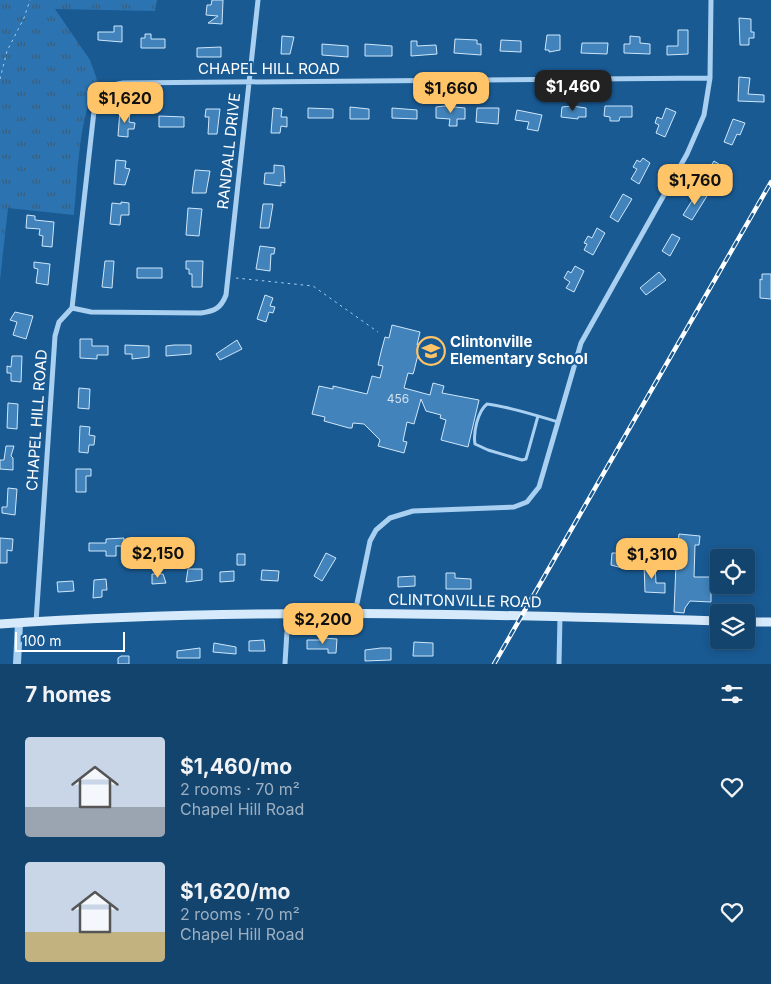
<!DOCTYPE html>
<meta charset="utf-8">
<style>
:root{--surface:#13446e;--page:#1c4b73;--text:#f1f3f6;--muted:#9db0c2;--line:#325c81;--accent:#ffc467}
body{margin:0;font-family:Inter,sans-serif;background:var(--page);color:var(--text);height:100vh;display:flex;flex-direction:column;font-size:19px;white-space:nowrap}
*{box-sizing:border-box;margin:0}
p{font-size:16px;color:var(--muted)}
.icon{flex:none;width:28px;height:28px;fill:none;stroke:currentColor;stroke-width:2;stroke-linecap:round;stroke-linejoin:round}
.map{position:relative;height:664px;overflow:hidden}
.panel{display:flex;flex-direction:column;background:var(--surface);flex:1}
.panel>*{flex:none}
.buttons{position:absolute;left:710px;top:549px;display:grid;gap:10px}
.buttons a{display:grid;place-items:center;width:45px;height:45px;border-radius:5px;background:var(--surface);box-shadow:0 2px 8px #0003,0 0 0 1px var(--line);font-size:25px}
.scale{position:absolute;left:15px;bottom:12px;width:110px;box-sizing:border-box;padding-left:5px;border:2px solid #fff;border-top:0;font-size:14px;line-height:18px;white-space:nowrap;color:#fff;-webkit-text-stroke:4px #195a93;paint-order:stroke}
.price{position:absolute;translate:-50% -42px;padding:0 11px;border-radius:10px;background:var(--accent);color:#111;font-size:16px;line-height:32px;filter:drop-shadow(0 1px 2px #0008)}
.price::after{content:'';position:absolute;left:50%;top:30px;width:15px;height:11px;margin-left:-8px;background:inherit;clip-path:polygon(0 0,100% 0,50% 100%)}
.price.selected{background:#222;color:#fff}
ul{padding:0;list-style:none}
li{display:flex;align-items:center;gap:15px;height:125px;padding:0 25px}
li span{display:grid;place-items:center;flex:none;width:140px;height:100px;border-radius:5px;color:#555}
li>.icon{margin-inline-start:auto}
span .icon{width:60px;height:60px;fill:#fffc;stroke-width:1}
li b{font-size:21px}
h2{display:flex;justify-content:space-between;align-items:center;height:60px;padding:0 25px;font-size:21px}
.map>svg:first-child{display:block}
</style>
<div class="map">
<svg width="771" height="664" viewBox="0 0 771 664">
<defs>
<pattern id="grass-tufts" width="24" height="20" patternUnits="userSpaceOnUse" patternTransform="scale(1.25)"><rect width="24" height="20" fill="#2b74b1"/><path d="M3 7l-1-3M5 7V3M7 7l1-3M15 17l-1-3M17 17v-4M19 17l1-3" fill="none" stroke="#3d5e79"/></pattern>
</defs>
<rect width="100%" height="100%" fill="#195a93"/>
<path fill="url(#grass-tufts)" d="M0,0H157L155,11L55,9L90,60L99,85C78,109 78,182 74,215L8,208L0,280Z"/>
<path fill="#4183ba" stroke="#cfe7fb" d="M212,0H223L222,24L208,23L218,16L206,15L207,5H211Z
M739,18L751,19V32H754V38H749V45H740Z
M114,26H122V42L98,40V32H114Z
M678,30H688V54L667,55V46H678Z
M145,34H151V39H165V48H141V38H145Z
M547,35H560V50L549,52V50H545Z
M282,36L294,37L290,54H281Z
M630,36L640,37V43L650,44V54L624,53V44H630Z
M455,39L477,40V44H481V55L454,53Z
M501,40L521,41V52L500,51Z
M411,41H417V46L436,45L437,54L411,56Z
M582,43H608L607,54L581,53Z
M322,44L348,46V57L322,55Z
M365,44L392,46V56H365Z
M221,47V57H197V48Z
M739,77L750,78L748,94L764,95V102L738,101Z
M444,106L465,108V119H457V126H449L450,119L436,118V107Z
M572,106L586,108V117H578V119L561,117L562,107Z
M605,106H632V117H620L619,121H610V117L604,116Z
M350,107L369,109V119H350Z
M273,108L282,109L281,117H287V127L281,126L280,133H271Z
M308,108L333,109V118H308Z
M392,108L417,110V119L392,118Z
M477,108H499L498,124L476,122Z
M666,108L676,112L665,137L656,133L659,125L655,123L657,117L662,119Z
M206,109H220L217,134H208L209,117H205Z
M120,110L130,111L129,122L135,123L134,129H128V137L118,136Z
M517,110L542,115L538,131L527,129L529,122L515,120Z
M159,116L184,117V127H159Z
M733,119L745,123L740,135L737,134L732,145L724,142Z
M643,158L650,163L639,184L631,179L637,169L633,167L637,160L640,162Z
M116,160L126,161L125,168L130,169L125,185L114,184Z
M714,161L722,166L712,183L703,178Z
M274,165L284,166L285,183L281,182V186L264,184L265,173H274Z
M195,170L210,171L206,193H192Z
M698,191L707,196L692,220L683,215Z
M623,194L632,199L618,222L610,217Z
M121,202L129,203V215H121L120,225L110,224L112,203L121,204Z
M263,204H273L269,228H260Z
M188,208L202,209L199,236L186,235Z
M27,215L35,216V220L54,222L52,247L42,246L43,236L39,235L40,229L26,228Z
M597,228L605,233L593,255L584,250L587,244L584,243L588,236L592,238Z
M672,234L680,238L670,256L662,251Z
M260,246L275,248L274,254H271L270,271L256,269Z
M105,261H114L112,288L102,287Z
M186,261H203L202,287H192V274H189V269H186Z
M34,262L50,264L48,285L36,283L38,269L34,268Z
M575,266L584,271L574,292L566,288L570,282L564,278L568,271L571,273Z
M137,268H162V278H137Z
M659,272L666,280L646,295L640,288Z
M762,274H771V299L760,298V279L762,280Z
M265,295L273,298L270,306L275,307L273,313L269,312L266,322L257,319Z
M15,312L33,316L26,339L13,335L17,322L10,320Z
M392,325L420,332L417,345L420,346L414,371L413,374L408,373L404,388L430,395L433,383L444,386L442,393L479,400L468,447L441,440L446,420L440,418L441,415L426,411L421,399L414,424L407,422L403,441L407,442L404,453L378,446L380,440L364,424L353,423L352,428H349L324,421L325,417L312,414L319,386L333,389V386L367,394L372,376L380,378L383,366L378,365L381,352L385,337L389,338Z
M80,339H92V346H108V355H97V359L80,358Z
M237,340L242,349L220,360L216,354Z
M125,345L149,346V357L132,359V354H125Z
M174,345H191V354L166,356V346Z
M12,356H22L21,382L11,381V373H7V366L11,367Z
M79,388L90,389L89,409L78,408Z
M8,403L18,404L17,429L7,428Z
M80,426L90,427L89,435L95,436L94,445H89L88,453L79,452Z
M6,446H14L11,456L13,458V470L0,469V460H4Z
M76,469H91V476H86V492H76Z
M8,488L17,489L15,515L2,513V507H7Z
M679,534L700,536L699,545H695L694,577H711V602L690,601L685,608L684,613L674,612L676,564H685V544H678Z
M0,538L13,539L12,551L7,550V563H0Z
M124,538V546H116V556H106V551H89V543H106V539Z
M326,553L336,558L322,581L314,576Z
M612,553H622V568L611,565Z
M237,554H245V565H237Z
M644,563L655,564L656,583H665V593L645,592Z
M188,569H202V580L186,582Z
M262,570L279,571L278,581L261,580Z
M234,571V581L220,582V572Z
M446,573H455V578L471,579V589H446Z
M152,574H163L166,583L152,584Z
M415,576V586L398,587V577Z
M106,579L107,590H102V597L93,598L94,580Z
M73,581L74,591L58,592L57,582Z
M735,585H749V594H735Z
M321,638L337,639L336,653H328V649H307V640H321Z
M264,640L265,651H249V641Z
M414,642L433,643V656H413Z
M214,643L236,647V654L213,652Z
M200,648V658H177V651Z
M381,648H391V660L365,661V650Z
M121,656H129V664H118V658Z"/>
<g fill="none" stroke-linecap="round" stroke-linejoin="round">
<path stroke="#a9d0f0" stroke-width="1" stroke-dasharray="2.5 4" stroke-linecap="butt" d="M0,79L7,51L24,18L30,0
M236,278L313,286L378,332"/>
<path stroke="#a9d0f0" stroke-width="3" d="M538,416L526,459L522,460L488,450L475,444C473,432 478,411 487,404C511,407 535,415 558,422"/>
<path stroke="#a9d0f0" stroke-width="5" d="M72,308L91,312L201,313C215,311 221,308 226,295L258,0
M355,613L370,541L376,530L390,518L413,511L514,507L527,502L539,487L581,343L687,154L704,115L710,78L711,0
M36,622L55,336L59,322L72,308L95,102C102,89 109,85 123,83L710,78
M285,664L288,614
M559,664L560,616"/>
<path stroke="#a9d0f0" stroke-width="8" d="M17,664L19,623"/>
<path stroke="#d6eafb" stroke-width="9" d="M746,622H771
M0,624C239,607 480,614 719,621"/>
<defs>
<path id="rail" d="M494,664L771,182"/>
</defs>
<use href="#rail" stroke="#fff" stroke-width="4.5"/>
<use href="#rail" stroke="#195a93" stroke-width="2.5" stroke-dasharray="8" stroke-linecap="butt"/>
</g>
<defs>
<symbol id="school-ring" viewBox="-11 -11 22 22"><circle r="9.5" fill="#195a93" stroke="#ffc467" stroke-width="1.5"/><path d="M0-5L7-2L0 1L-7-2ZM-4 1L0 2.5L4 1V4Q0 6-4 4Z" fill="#ffc467"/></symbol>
</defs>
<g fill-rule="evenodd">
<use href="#school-ring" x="415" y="335" width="32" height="32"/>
</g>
<g text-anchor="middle" stroke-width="4" stroke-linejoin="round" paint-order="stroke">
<g font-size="12" fill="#d0e0ee">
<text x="398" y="403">456</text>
</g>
<g font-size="15" fill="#fff" stroke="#195a93">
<text x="269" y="74">CHAPEL HILL ROAD</text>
<text transform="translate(229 151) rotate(-84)" y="5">RANDALL DRIVE</text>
<text transform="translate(37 420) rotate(-86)" y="5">CHAPEL HILL ROAD</text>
<text transform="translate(465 601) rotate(1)" y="5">CLINTONVILLE ROAD</text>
</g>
<g font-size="15" font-weight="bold" fill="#fff" stroke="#195a93" text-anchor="start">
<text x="450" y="347">Clintonville<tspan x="450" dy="17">Elementary School</tspan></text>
</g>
</g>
</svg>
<div class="buttons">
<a><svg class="icon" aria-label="locate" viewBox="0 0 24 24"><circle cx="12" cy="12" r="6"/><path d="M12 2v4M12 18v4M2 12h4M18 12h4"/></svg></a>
<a><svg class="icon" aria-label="layers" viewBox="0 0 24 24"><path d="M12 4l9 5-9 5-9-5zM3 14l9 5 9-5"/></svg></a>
</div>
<div class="scale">100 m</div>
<b class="price selected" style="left:573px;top:112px">$1,460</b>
<b class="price" style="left:451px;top:114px">$1,660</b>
<b class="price" style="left:125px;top:124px">$1,620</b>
<b class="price" style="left:695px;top:206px">$1,760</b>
<b class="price" style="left:158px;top:579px">$2,150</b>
<b class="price" style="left:652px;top:580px">$1,310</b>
<b class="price" style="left:323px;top:645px">$2,200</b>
</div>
<section class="panel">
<h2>7 homes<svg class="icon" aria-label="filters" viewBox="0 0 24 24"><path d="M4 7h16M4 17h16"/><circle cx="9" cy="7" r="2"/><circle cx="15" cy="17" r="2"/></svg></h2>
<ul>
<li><span style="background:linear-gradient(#c9d6e8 70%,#9aa5b1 0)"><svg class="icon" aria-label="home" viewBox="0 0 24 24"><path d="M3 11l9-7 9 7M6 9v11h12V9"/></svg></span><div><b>$1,460/mo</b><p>2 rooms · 70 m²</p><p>Chapel Hill Road</p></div><svg class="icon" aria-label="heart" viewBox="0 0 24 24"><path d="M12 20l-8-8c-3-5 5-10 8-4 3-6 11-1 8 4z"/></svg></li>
<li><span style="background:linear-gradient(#c9d6e8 70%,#c2b280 0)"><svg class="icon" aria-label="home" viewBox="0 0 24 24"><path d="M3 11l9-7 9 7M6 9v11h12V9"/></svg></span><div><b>$1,620/mo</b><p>2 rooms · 70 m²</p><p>Chapel Hill Road</p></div><svg class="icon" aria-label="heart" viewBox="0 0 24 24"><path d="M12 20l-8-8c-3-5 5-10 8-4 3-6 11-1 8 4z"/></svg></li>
</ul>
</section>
